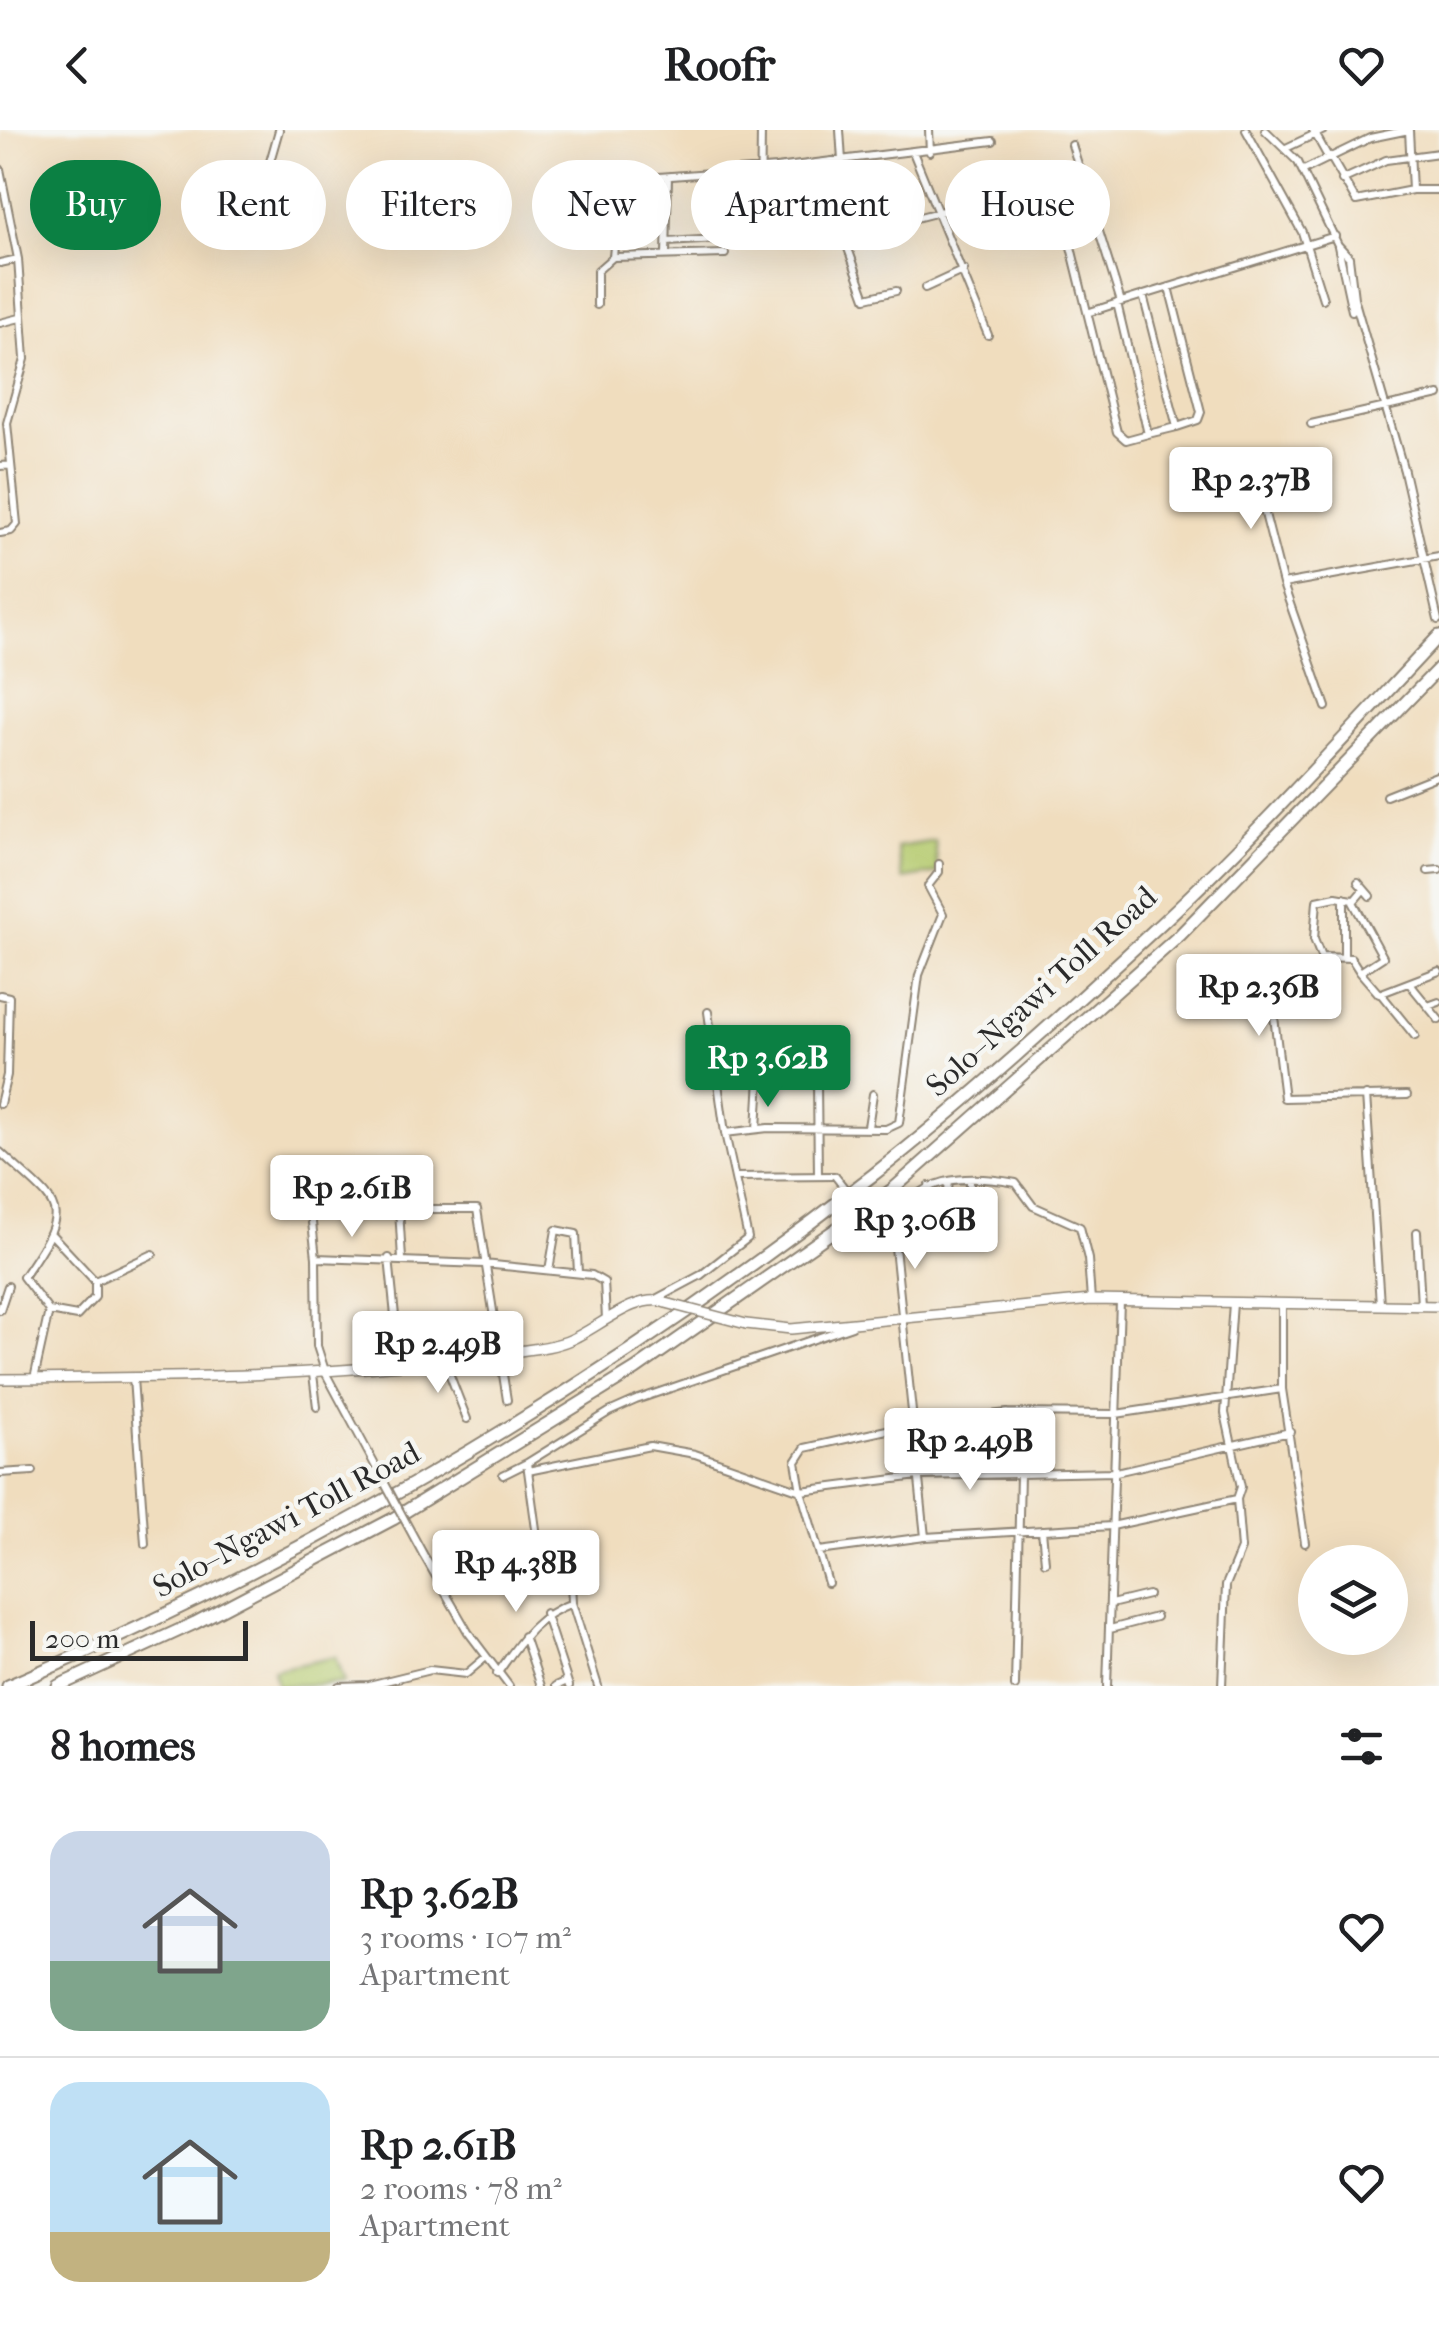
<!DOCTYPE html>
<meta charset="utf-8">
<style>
:root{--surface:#fff;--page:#f2f2f2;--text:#202124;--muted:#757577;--line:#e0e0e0;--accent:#0b8043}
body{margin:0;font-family:"IM FELL French Canon",serif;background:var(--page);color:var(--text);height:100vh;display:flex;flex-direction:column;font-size:38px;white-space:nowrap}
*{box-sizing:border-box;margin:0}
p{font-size:32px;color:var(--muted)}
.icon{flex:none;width:55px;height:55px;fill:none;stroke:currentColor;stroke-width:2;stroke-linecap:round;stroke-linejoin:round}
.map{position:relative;height:1556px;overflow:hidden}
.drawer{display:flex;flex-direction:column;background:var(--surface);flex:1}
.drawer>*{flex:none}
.top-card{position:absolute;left:30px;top:30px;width:1380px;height:90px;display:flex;gap:20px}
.buttons{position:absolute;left:1298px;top:1415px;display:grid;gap:20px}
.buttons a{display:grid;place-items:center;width:110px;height:110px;border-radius:50%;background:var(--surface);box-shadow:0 10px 40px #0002;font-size:50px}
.scale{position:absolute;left:30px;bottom:25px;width:218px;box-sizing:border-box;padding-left:10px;border:5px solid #2b2b2b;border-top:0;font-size:28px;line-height:35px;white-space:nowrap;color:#2b2b2b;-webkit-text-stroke:8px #f6f6f2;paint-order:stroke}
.price{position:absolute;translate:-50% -85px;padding:0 22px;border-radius:10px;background:#fff;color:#222;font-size:32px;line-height:65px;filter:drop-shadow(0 2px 5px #0008)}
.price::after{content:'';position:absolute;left:50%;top:60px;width:30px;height:22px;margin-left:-15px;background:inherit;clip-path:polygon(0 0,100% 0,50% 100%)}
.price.on{background:var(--accent);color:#fff}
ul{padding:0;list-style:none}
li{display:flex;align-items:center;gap:30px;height:250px;padding:0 50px}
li+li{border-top:2px solid var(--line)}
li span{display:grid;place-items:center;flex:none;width:280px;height:200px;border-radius:30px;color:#555}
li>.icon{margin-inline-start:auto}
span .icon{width:120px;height:120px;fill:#fffc;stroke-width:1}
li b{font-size:42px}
h2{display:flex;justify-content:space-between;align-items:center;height:120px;padding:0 50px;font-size:42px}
.chip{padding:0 35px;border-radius:45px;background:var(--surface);box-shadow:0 10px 40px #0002;font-size:35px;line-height:90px}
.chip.on{background:var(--accent);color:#fff}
header{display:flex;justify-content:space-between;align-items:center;height:130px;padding:0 50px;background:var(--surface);font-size:45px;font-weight:800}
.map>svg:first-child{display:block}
</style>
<header><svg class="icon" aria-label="back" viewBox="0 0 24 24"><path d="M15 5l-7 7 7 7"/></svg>Roofr<svg class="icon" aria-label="heart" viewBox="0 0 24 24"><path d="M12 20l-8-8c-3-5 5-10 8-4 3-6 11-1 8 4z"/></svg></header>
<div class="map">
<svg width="1439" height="1556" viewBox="0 0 1439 1556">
<rect width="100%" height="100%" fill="#f6f6f2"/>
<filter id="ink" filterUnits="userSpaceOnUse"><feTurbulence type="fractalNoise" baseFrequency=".01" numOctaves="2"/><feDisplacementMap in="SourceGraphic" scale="20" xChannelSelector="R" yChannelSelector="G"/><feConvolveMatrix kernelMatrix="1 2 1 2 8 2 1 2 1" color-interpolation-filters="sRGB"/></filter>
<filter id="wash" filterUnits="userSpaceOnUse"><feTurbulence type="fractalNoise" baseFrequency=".0048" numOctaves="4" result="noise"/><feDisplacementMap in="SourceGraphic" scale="40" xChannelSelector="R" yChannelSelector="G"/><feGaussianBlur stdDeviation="2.25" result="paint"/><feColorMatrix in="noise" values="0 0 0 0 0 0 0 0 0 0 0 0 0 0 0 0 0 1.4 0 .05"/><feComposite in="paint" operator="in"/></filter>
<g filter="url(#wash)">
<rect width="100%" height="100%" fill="#f0ddbe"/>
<path fill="#b5ca6e" stroke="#707a4c" stroke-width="2.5" d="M935,711L938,743L903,749L897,717Z
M335,1527L344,1553L277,1556L273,1540Z"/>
</g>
<g filter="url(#ink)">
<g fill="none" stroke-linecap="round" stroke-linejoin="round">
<defs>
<path id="street" d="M761,0L760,85L772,99L803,95
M840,0L842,31
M929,0L930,22
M1246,0L1302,102L1323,169
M1265,0L1298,32L1338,115L1349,127L1354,168L1404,341L1438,490
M1313,0L1328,27
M1409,0L1412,60
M1072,15L1121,172L1090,182
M1286,18L1324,0
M913,22L988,205
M1330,26L1356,71L1412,60H1439
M817,33L866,168L896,161
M269,35L279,0
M0,39L18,129L25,229L7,293L17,394L11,401L0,403
M1304,40L1370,8L1409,0
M1342,50L1386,30L1439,23
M1055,52L1111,279L1117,302L1126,310L1148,304L1117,173
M550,97L611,109
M842,107L1052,53L1062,40L1080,37
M667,112L735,108
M1338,116L1352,181
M725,124L613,127L620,50L776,38L993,11
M666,125L668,47
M0,133L18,129
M925,158L964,140
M1143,165L1177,297L1198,290L1201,282L1169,157
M1121,172L1335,106
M597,175V141L613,127
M0,193L20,188
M1311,294L1439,265
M1148,304L1177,297
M0,336L11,335
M1254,341L1283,454L1326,577
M1283,454L1439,426
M1386,666L1439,645
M1428,741L1439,740
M1358,752L1370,766
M1364,759L1353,772L1383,827L1360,842L1379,864L1439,841
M1353,770L1336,767L1317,771L1314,809L1321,827L1351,828L1360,842
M1344,827V768
M1251,835L1266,841L1270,854L1284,968L1407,965
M1409,853L1439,890
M1381,864L1415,906
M0,865L9,867L7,945L0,974
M1428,876L1439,872
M817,951L818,1046
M1366,965L1380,1174
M868,997L873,964
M757,999L761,931
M725,1003L768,998L886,999L899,993L919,845L943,784L928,756L939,742V734
M0,1022C60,1078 75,1072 23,1147L49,1181L34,1249
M737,1047L835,1046
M929,1056L930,1089
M340,1058L309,1066L316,1128L317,1216L326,1244L383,1350
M399,1079L402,1129
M312,1086L399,1079H477L507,1270
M945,1091L949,1051
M969,1092L970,1051
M872,1093L893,1098
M1417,1102L1421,1176
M52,1105L95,1151
M316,1128L484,1134L592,1145L604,1152L606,1189
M389,1128L400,1234
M549,1140L556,1100L576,1104L578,1143
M656,1169L701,1145L748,1108L725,1003L708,882
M1282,1174V1259L1305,1413
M0,1180L8,1156
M49,1181L77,1186L95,1167V1151L153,1124
M444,1230L467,1289
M313,1244L317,1277
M133,1248L145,1414
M1002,1324L1007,1283
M528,1341L650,1316L695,1324L801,1361
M0,1343L33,1341
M503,1345L527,1333
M801,1361L796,1332L805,1318L914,1294L1007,1283L1116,1284L1282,1259
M1042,1400L1045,1432
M925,1407L893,1098C916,1045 964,1044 1016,1053L1033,1076L1080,1097L1088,1129L1091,1170
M819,1421L925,1407L1112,1396L1237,1369
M423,1424L468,1502L509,1556
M828,1453L801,1361L918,1346L1116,1342L1290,1302
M1111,1474L1148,1465
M545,1483L569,1556
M1110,1499L1156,1487
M524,1506L541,1556
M497,1544C520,1512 534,1487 572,1473
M339,1556L369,1555L430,1540L466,1544L486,1527
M556,1556L567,1551
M598,1556L572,1473L570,1430L544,1429L538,1414L527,1333L609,1282L636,1270L852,1196
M1015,1556L1020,1344
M1107,1556L1120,1171
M1222,1556L1226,1455L1241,1419L1237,1369L1241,1357L1225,1283L1233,1173"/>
<path id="secondary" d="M746,1194L791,1199L1091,1170L1439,1176
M0,1249C176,1248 351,1247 526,1220C541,1218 556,1216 570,1210C597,1199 638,1161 666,1173"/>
<path id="highway" d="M8,1556C317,1424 608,1251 873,1045C969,970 1061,886 1151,803C1252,710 1345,606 1439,506
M58,1556L195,1493L393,1389L636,1239L892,1060L1180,805L1439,538"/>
</defs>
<use href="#street" stroke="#8e8474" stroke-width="10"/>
<use href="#secondary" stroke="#8e8474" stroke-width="12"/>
<use href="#highway" stroke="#8e8474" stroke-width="15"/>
<use href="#street" stroke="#fff" stroke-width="6"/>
<use href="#secondary" stroke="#fff" stroke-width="9"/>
<use href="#highway" stroke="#fff" stroke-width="11"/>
<defs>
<path id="street-bridge" d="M835,1046L872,1093
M383,1350L423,1424"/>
<path id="secondary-bridge" d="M666,1173L746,1194"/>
</defs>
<use href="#street-bridge" stroke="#8e8474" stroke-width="10" stroke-linecap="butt"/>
<use href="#secondary-bridge" stroke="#8e8474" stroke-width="12" stroke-linecap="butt"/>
<use href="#street-bridge" stroke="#fff" stroke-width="6"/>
<use href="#secondary-bridge" stroke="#fff" stroke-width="9"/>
</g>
</g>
<g text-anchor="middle" stroke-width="9" stroke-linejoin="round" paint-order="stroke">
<g font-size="32" fill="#2b2b2b" stroke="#f6f6f2">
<text transform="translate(1041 861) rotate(-42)" y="11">Solo–Ngawi Toll Road</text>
<text transform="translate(286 1389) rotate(-28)" y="11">Solo–Ngawi Toll Road</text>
</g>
</g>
</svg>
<div class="buttons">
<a><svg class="icon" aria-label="layers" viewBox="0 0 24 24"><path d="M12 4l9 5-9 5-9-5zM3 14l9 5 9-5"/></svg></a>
</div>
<div class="scale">200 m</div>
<b class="price" style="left:1251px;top:402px">Rp 2.37B</b>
<b class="price" style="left:1259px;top:909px">Rp 2.36B</b>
<b class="price on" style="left:768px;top:980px">Rp 3.62B</b>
<b class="price" style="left:352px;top:1110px">Rp 2.61B</b>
<b class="price" style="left:915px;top:1142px">Rp 3.06B</b>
<b class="price" style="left:438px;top:1266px">Rp 2.49B</b>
<b class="price" style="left:970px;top:1363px">Rp 2.49B</b>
<b class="price" style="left:516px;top:1485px">Rp 4.38B</b>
<div class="top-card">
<a class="chip on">Buy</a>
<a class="chip">Rent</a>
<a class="chip">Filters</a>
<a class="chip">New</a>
<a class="chip">Apartment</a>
<a class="chip">House</a>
</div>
</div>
<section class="drawer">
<h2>8 homes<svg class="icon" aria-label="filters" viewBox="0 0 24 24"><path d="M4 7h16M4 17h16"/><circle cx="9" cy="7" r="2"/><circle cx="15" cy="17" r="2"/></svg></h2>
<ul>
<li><span style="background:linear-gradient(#c9d6e8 65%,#7fa58c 0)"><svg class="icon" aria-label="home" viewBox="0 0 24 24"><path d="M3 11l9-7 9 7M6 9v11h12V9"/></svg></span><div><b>Rp 3.62B</b><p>3 rooms · 107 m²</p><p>Apartment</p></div><svg class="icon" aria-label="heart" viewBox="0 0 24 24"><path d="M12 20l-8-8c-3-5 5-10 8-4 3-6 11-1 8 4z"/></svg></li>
<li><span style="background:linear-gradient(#bfe0f5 75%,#c2b280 0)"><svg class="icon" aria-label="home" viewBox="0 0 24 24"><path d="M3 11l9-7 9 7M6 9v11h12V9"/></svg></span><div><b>Rp 2.61B</b><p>2 rooms · 78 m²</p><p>Apartment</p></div><svg class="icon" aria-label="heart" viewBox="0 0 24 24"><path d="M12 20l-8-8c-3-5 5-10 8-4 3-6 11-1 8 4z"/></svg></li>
</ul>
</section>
